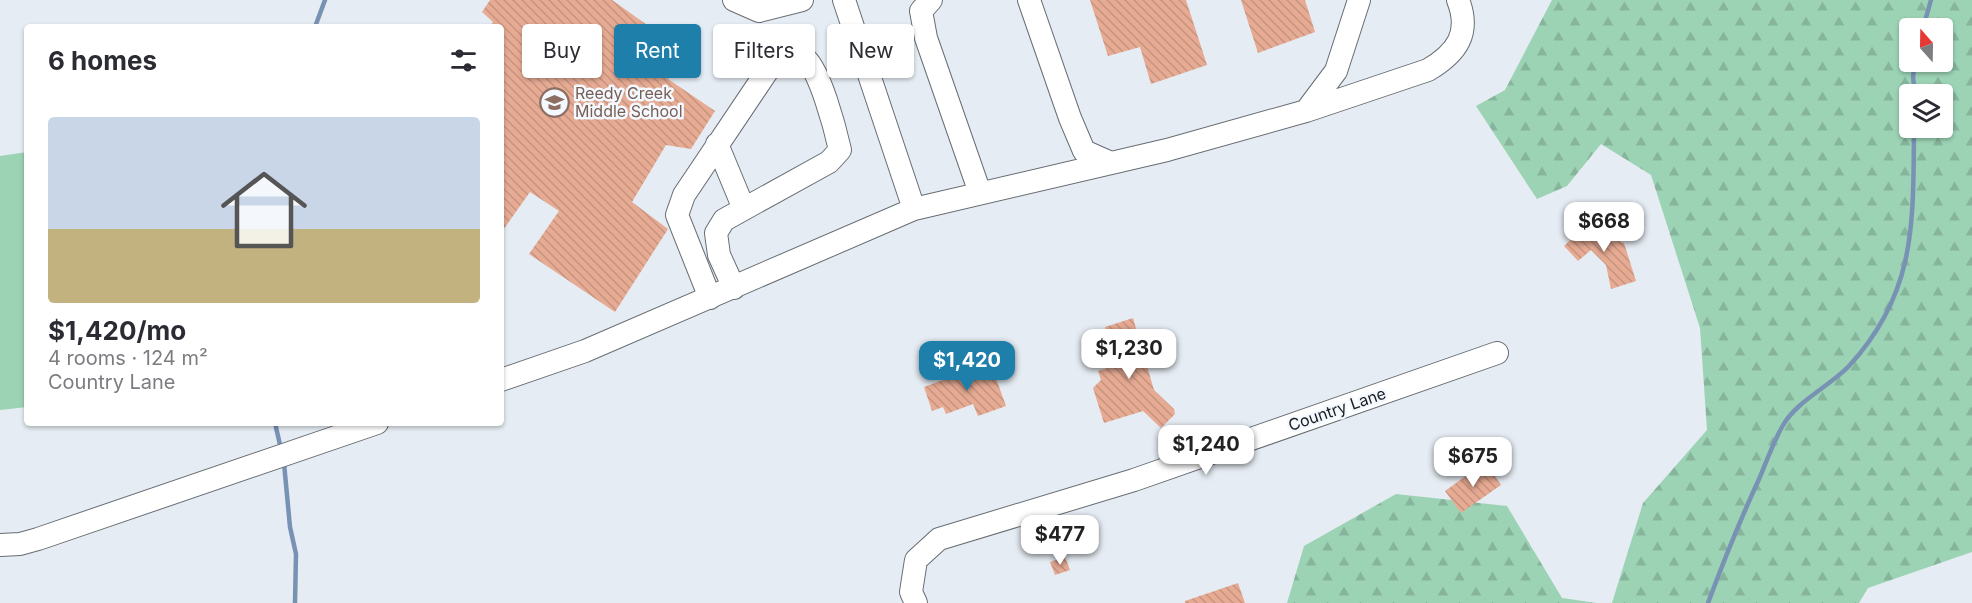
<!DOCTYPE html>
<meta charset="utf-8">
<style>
:root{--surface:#fff;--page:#f7f7f7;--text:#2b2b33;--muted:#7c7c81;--line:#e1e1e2;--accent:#1f7fab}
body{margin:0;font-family:Inter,sans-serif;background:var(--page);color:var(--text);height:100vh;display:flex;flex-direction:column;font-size:22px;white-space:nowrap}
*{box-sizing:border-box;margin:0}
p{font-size:20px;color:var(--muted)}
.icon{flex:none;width:33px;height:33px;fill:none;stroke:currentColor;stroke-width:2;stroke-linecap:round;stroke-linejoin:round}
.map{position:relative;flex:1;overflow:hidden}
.sheet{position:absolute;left:24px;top:24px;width:480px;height:402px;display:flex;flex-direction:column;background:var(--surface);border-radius:6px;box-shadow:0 2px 4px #0004}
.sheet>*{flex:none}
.guide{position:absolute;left:522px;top:24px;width:570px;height:54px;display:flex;gap:12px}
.needle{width:39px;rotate:340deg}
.controls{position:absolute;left:1899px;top:18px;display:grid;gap:12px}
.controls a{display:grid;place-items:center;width:54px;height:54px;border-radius:6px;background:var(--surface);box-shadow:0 2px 4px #0004;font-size:30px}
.price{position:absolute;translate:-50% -51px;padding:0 14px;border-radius:12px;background:#fff;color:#222;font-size:20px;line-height:39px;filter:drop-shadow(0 2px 3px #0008)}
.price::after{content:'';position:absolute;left:50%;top:36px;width:18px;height:14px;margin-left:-9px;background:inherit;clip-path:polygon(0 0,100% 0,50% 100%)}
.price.current{background:var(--accent);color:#fff}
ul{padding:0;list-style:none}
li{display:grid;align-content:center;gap:12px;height:318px;padding:0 24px}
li+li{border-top:2px solid var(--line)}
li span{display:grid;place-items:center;height:186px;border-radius:6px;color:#555}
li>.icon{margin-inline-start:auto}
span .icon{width:108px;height:108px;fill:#fffc;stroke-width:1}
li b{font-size:26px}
h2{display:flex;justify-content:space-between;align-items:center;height:72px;padding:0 24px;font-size:26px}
.tag{padding:0 21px;border-radius:6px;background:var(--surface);box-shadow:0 2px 4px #0004;font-size:21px;line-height:54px}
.tag.current{background:var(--accent);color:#fff}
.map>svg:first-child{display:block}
</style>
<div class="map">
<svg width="1972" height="603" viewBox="0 0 1972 603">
<defs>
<pattern id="forest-firs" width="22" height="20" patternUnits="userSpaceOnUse" patternTransform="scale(1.5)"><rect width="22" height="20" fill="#9cd3b5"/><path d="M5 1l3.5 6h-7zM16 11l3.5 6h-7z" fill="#86b59b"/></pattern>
<pattern id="building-back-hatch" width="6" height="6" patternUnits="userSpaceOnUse" patternTransform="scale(1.5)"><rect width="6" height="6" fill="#e7ab94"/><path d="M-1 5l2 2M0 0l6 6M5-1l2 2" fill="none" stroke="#c6937f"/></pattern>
</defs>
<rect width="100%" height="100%" fill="#e5ecf3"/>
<path fill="url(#forest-firs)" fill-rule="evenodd" d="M1552,0H1972V552L1868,588L1859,603H1612L1643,503L1707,430L1700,328L1651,175L1601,144L1567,186L1537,199L1476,106L1505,90ZM1910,28H1942V62H1910ZM1910,94H1942V128H1910Z
M1396,494L1507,506L1562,598L1597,603H1287L1304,546Z"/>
<path fill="#9cd3b5" d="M27,152V407L0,410V156Z"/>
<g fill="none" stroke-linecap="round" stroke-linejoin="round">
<path stroke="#7892b4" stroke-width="4.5" d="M315,27L325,0
M1923,28L1931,0
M1915,94L1913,77L1915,62
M275,423L281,449
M284,463L290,527L296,554L295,603
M1708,603C1724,560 1741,518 1760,477C1767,460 1773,443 1782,427C1796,401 1829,387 1849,366C1917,292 1913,222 1914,128"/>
</g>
<path fill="url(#building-back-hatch)" d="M490,0H612L685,52L668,79L715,111L691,149L666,145L632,202L668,229L615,312L529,254L559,211L530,192L501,233V27H490L493,22L482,12Z
M1090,0H1186L1207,65L1151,84L1140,47L1108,56Z
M1241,0H1305L1315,32L1258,53Z
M1592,220L1610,238L1624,243L1636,281L1611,289L1606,265L1591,250L1578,261L1564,246Z
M1133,318L1154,390L1174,409L1175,414L1161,428L1143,411L1104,423L1093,388L1101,380L1098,371L1117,365L1105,327Z
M981,366L982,371L992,367L1006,406L978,416L973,404L946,414L943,407L932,411L924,387Z
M1485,462L1501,485L1461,513L1445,491Z
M1065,557L1070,570L1055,575L1050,562Z
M1238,583L1245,603H1185V601Z"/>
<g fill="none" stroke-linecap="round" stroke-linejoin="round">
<defs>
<path id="minor" d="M734,0L759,11L802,0
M844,0L914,209
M931,0L921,11L926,38L980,193
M1029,0L1070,118L1084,151L1111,163
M1306,111L1336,71L1359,0
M717,144L744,209
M710,298L677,215L684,195L774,61L789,54C793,55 800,55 803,57C819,65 836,132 840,150L829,162L724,220L716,233L719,255L734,288
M501,380L585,351L914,209L1167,150L1306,111L1428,70C1457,53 1471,33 1458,0
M0,545L20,544L38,539L377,423
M916,603L911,592L916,560L939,539L1134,480L1497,353"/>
</defs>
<use href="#minor" stroke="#676d72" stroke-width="24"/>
<use href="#minor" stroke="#fff" stroke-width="22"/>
</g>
<defs>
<symbol id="school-ring" viewBox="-11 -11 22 22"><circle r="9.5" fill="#f3f9ff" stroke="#8d6e63" stroke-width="1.5"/><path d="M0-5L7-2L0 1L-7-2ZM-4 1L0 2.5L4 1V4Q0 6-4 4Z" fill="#8d6e63"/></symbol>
</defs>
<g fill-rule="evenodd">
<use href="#school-ring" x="538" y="86" width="33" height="33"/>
</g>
<g text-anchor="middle" stroke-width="5" stroke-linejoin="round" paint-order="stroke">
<g font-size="16" fill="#785e54" stroke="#f3f9ff" text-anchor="start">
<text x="575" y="99">Reedy Creek<tspan x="575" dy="18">Middle School</tspan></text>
</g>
<g font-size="16" fill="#191c1e" stroke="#f3f9ff">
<text transform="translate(1337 409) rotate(-19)" y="6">Country Lane</text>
</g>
</g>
</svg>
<div class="controls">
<a><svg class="needle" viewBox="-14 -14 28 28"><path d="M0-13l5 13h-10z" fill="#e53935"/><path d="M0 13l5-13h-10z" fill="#7c7c81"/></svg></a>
<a><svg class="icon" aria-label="layers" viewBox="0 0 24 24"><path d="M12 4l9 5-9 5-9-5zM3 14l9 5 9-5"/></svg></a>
</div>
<b class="price" style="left:1604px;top:253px">$668</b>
<b class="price" style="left:1129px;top:380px">$1,230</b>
<b class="price current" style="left:967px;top:392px">$1,420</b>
<b class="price" style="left:1206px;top:476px">$1,240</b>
<b class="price" style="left:1473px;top:488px">$675</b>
<b class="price" style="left:1060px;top:566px">$477</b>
<div class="guide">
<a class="tag">Buy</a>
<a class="tag current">Rent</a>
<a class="tag">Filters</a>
<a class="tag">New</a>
</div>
<section class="sheet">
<h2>6 homes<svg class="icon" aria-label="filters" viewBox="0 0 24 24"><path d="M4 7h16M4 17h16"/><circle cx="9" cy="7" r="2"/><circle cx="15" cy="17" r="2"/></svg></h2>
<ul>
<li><span style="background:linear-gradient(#c9d6e8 60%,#c2b280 0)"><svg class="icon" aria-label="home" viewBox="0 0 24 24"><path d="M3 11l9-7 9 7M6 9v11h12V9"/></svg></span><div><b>$1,420/mo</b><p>4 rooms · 124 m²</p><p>Country Lane</p></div></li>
</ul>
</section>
</div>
